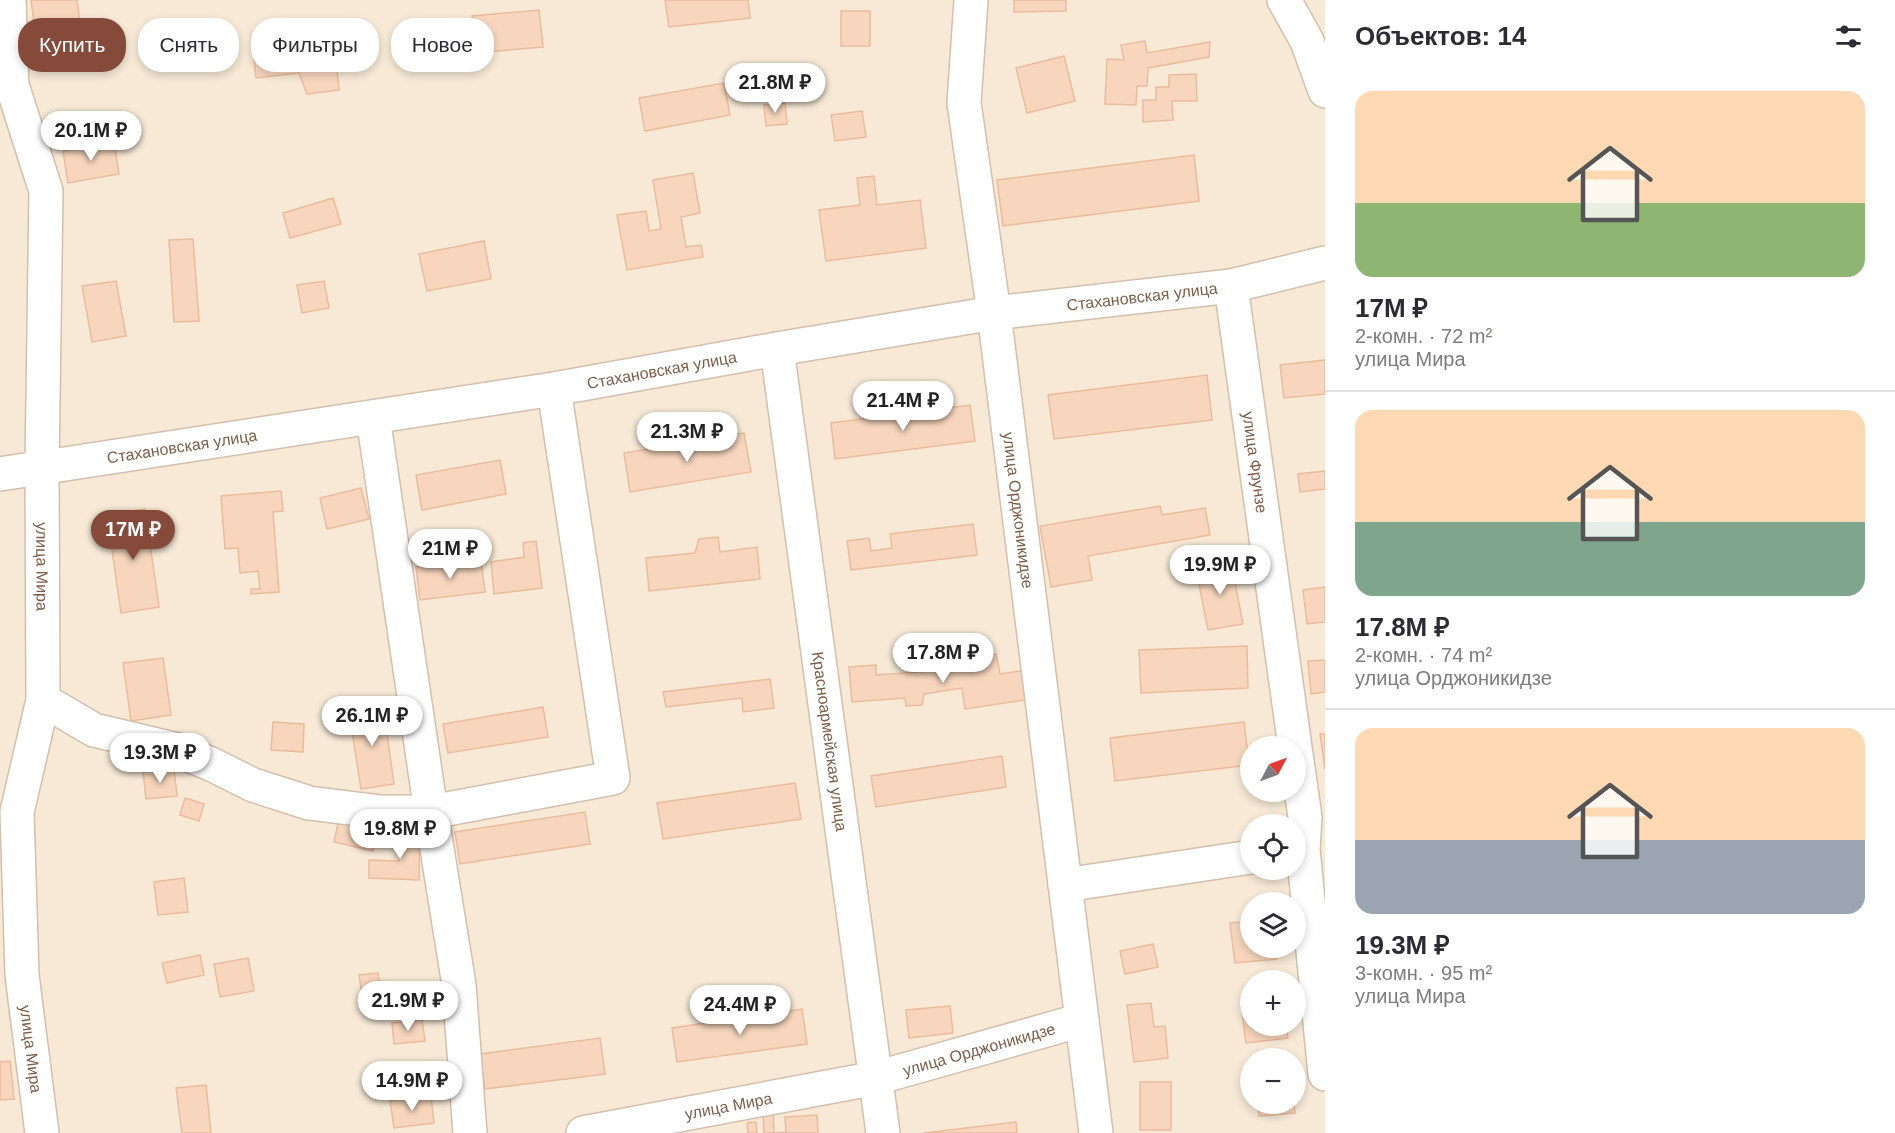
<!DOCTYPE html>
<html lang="ru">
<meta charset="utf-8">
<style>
:root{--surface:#fff;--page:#f7f7f7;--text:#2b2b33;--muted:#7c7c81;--line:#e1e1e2;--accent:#854a3a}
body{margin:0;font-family:Helvetica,sans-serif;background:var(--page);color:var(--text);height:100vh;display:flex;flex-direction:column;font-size:22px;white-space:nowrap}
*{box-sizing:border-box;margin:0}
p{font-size:20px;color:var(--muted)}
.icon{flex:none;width:33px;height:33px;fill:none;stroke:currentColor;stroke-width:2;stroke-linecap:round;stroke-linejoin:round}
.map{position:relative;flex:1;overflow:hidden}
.details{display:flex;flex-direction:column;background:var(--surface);width:570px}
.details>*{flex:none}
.hud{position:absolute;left:18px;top:18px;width:570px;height:54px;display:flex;gap:12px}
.needle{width:39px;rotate:49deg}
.controls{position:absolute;left:1240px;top:736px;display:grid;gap:12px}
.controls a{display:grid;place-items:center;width:66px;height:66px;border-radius:50%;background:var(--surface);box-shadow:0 3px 9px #0003;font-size:30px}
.price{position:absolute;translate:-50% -51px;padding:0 14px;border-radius:21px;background:#fff;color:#222;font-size:20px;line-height:39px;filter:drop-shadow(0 2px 3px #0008)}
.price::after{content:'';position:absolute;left:50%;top:36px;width:18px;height:14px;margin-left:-9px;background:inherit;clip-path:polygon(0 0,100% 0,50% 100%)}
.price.on{background:var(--accent);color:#fff}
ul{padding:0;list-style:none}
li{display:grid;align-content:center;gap:12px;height:318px;padding:0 30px}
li+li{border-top:2px solid var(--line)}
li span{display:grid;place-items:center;height:186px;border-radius:18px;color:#555}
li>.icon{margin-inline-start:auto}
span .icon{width:108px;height:108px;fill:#fffc;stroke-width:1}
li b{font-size:26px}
h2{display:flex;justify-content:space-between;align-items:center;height:72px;padding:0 30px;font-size:26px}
.pill{padding:0 21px;border-radius:24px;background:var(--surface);box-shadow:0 3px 9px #0003;font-size:21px;line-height:54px}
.pill.on{background:var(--accent);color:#fff}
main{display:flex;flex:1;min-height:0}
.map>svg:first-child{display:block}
</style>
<main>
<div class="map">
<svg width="1325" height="1133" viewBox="0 0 1325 1133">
<rect width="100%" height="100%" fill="#fef7e9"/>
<path fill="#f7e9d6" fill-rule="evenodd" d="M0,0H1325V1133H0ZM1251,747H1296V792H1251ZM1251,825H1296V870H1251ZM1251,903H1296V948H1251ZM1251,981H1296V1026H1251ZM1251,1059H1296V1104H1251Z"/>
<path fill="#f7d6bd" stroke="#ebbc9c" stroke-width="1.5" d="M31,0H77L82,40L37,45Z
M665,0H748L750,18L669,27Z
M1014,0H1066V11L1014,12Z
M539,10L543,47L475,53L472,16Z
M841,11H870V46H841Z
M334,40L339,90L307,94L299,73L256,78L253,49Z
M1145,41L1147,53L1210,42L1209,57L1148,68L1147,86H1137L1136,105L1105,104L1107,59L1124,60L1121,45Z
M1064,56L1075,101L1027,113L1016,68Z
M1196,74L1197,101H1172L1173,120L1143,122V100H1156V87H1169V75Z
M724,83L730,115L645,131L639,98Z
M785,103L787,124L766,126L764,105Z
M862,111L866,137L835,141L831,115Z
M114,142L119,174L68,183L63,151Z
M1194,155L1199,201L1003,226L997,180Z
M693,173L700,213L681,217L686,247L701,245L703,257L627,270L617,215L646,211L649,231L661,229L653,180Z
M874,176L877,205L920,200L926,248L826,261L819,210L860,205L857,178Z
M333,198L341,224L290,238L283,213Z
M193,239L199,321L174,322L169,240Z
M484,241L491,279L427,291L419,254Z
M116,281L126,336L92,342L82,286Z
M324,281L329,308L302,313L297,285Z
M1325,360V394L1284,398L1280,365Z
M1207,375L1212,420L1054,439L1048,395Z
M970,405L975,441L835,459L831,423Z
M744,433L751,472L630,492L624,453Z
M500,460L506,494L422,510L416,475Z
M1325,471V489L1300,492L1298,474Z
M361,488L369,519L327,529L320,498Z
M281,491L283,511L273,512L279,592L251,594V589H260L258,571L240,573L238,548L225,549L221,496Z
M1160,506L1162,515L1205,508L1210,535L1088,556L1092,580L1051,587L1040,526Z
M145,509L159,607L121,613L107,515Z
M973,524L977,555L851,570L847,541L869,538L871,551L892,548L890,534Z
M718,537L720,552L757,547L760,579L649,591L646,558L695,553L699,539Z
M536,541L542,588L494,594L491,562L524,557L523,543Z
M481,560L485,592L420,600L416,567Z
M1231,562L1243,624L1208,630L1196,569Z
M1325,587V622L1307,624L1303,590Z
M1247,646L1248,688L1141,693L1139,650Z
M996,654L1000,674L1026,670L1031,699L965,709L962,688L924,694L922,705L906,706L905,698L852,702L849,667L876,665V675L972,668L974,657Z
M163,658L171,715L131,721L123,663Z
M1325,660V692L1311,694L1308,661Z
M770,679L774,708L743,712L742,698L666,707L663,692Z
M383,706L394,784L361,789L349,711Z
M543,707L548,737L448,753L443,724Z
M273,722L304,724L303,752L271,750Z
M1244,722L1249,765L1115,781L1110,738Z
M1320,734H1325V769Z
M1002,756L1006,787L876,807L871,776Z
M174,769L177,796L146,799L143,772Z
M795,783L801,819L663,839L657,803Z
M185,798L204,804L199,821L180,815Z
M585,812L590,844L460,864L455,832Z
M339,819L378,827L373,851L334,842Z
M400,830L420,831L419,880L369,878V860L399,861Z
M184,878L188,912L158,915L154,882Z
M1251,921V948H1275L1277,959L1235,963L1230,923Z
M1153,944L1158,967L1125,974L1120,951Z
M200,955L204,975L167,983L162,963Z
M248,958L254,991L220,997L214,964Z
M378,973L383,1011L365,1014L359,975Z
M1151,1003L1154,1027L1165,1026L1168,1058L1134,1062L1127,1005Z
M1251,1004V1026H1286L1288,1038L1246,1043L1241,1005Z
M950,1006L953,1033L909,1038L906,1010Z
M802,1009L807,1044L677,1062L672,1028Z
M422,1020L425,1041L394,1044L392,1023Z
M600,1038L605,1074L485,1089L480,1054Z
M10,1061L14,1099L0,1100V1062Z
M1140,1082H1171V1130H1140Z
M206,1085L211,1133H182L176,1088Z
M431,1096L434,1123L394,1128L390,1101Z
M1258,1104H1294L1295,1113L1259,1116Z
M763,1112H773L774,1133L786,1132L785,1117L817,1115L818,1133H764Z
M756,1122L757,1133H748L747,1123Z
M1016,1122L1017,1133H924Z"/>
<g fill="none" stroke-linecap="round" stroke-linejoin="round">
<defs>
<g id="minor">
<path id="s1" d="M9,0L12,85L46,191L42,467L43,700L17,812L22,975L42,1133"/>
<path id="s2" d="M971,0L964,103L994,313L1096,1133"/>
<path d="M1284,0L1307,41L1325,91"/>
<path id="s3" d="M1231,286L1295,747"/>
<path id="s4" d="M777,349L883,1133"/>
<path id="s5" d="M0,474L554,389L777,349L994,313L1231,286L1325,263"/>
<path d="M43,700L94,730L174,749L211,764L253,785L309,803L381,812H431L373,417"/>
<path d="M1296,754L1305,817L1303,849L1325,1074"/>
<path d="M1065,885L1251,857"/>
<path d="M470,1133L459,985L431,812L613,778L554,389"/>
<path id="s6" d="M583,1133L876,1078L1082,1020"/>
</g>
</defs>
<use href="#minor" stroke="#d3bfac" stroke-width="36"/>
<use href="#minor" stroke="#fff" stroke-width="33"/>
</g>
<g text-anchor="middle" stroke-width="5" stroke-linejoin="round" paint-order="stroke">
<g font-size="16" fill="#7d5d48" stroke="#fffaf1">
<text dy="6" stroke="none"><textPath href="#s5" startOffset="1156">Стахановская улица</textPath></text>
<text dy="6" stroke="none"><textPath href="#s5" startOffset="670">Стахановская улица</textPath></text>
<text dy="6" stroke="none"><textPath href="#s5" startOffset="184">Стахановская улица</textPath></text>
<text dy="6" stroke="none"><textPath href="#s3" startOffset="178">улица Фрунзе</textPath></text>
<text dy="6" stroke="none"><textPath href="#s2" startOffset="514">улица Орджоникидзе</textPath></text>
<text dy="6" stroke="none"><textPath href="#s1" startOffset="572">улица Мира</textPath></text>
<text dy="6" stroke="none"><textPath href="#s4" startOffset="396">Красноармейская улица</textPath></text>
<text dy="6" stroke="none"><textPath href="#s1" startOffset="1058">улица Мира</textPath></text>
<text dy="6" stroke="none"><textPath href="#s6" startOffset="405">улица Орджоникидзе</textPath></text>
<text dy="6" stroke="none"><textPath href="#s6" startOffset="148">улица Мира</textPath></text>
</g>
</g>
</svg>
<div class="controls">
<a><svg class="needle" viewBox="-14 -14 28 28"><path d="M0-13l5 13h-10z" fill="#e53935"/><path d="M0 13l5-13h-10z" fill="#7c7c81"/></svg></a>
<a><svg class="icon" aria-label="locate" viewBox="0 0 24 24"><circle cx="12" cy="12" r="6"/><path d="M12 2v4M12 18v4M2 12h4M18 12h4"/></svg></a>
<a><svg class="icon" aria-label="layers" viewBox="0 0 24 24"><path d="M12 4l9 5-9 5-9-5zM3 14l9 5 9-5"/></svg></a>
<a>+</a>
<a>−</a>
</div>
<b class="price" style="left:775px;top:114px">21.8M ₽</b>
<b class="price" style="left:91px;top:162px">20.1M ₽</b>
<b class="price" style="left:903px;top:432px">21.4M ₽</b>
<b class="price" style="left:687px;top:463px">21.3M ₽</b>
<b class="price on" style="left:133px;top:561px">17M ₽</b>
<b class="price" style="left:450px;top:580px">21M ₽</b>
<b class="price" style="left:1220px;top:596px">19.9M ₽</b>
<b class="price" style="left:943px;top:684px">17.8M ₽</b>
<b class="price" style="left:372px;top:747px">26.1M ₽</b>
<b class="price" style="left:160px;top:784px">19.3M ₽</b>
<b class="price" style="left:400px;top:860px">19.8M ₽</b>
<b class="price" style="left:408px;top:1032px">21.9M ₽</b>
<b class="price" style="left:740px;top:1036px">24.4M ₽</b>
<b class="price" style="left:412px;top:1112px">14.9M ₽</b>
<div class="hud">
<a class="pill on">Купить</a>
<a class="pill">Снять</a>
<a class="pill">Фильтры</a>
<a class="pill">Новое</a>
</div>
</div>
<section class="details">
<h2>Объектов: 14<svg class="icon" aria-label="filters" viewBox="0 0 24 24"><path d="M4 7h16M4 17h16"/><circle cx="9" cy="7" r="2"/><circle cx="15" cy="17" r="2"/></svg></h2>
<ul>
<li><span style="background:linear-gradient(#ffd9b3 60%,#8fb573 0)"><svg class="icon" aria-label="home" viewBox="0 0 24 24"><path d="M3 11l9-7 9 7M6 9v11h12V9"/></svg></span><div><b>17M ₽</b><p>2-комн. · 72 m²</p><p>улица Мира</p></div></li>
<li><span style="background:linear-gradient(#ffd9b3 60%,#7fa58c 0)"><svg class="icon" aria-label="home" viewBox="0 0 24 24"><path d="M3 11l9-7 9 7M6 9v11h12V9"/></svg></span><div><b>17.8M ₽</b><p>2-комн. · 74 m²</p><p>улица Орджоникидзе</p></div></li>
<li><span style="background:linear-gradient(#ffd9b3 60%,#9aa5b1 0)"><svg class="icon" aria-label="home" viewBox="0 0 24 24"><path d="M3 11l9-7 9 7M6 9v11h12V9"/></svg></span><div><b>19.3M ₽</b><p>3-комн. · 95 m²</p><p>улица Мира</p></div></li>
</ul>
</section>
</main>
